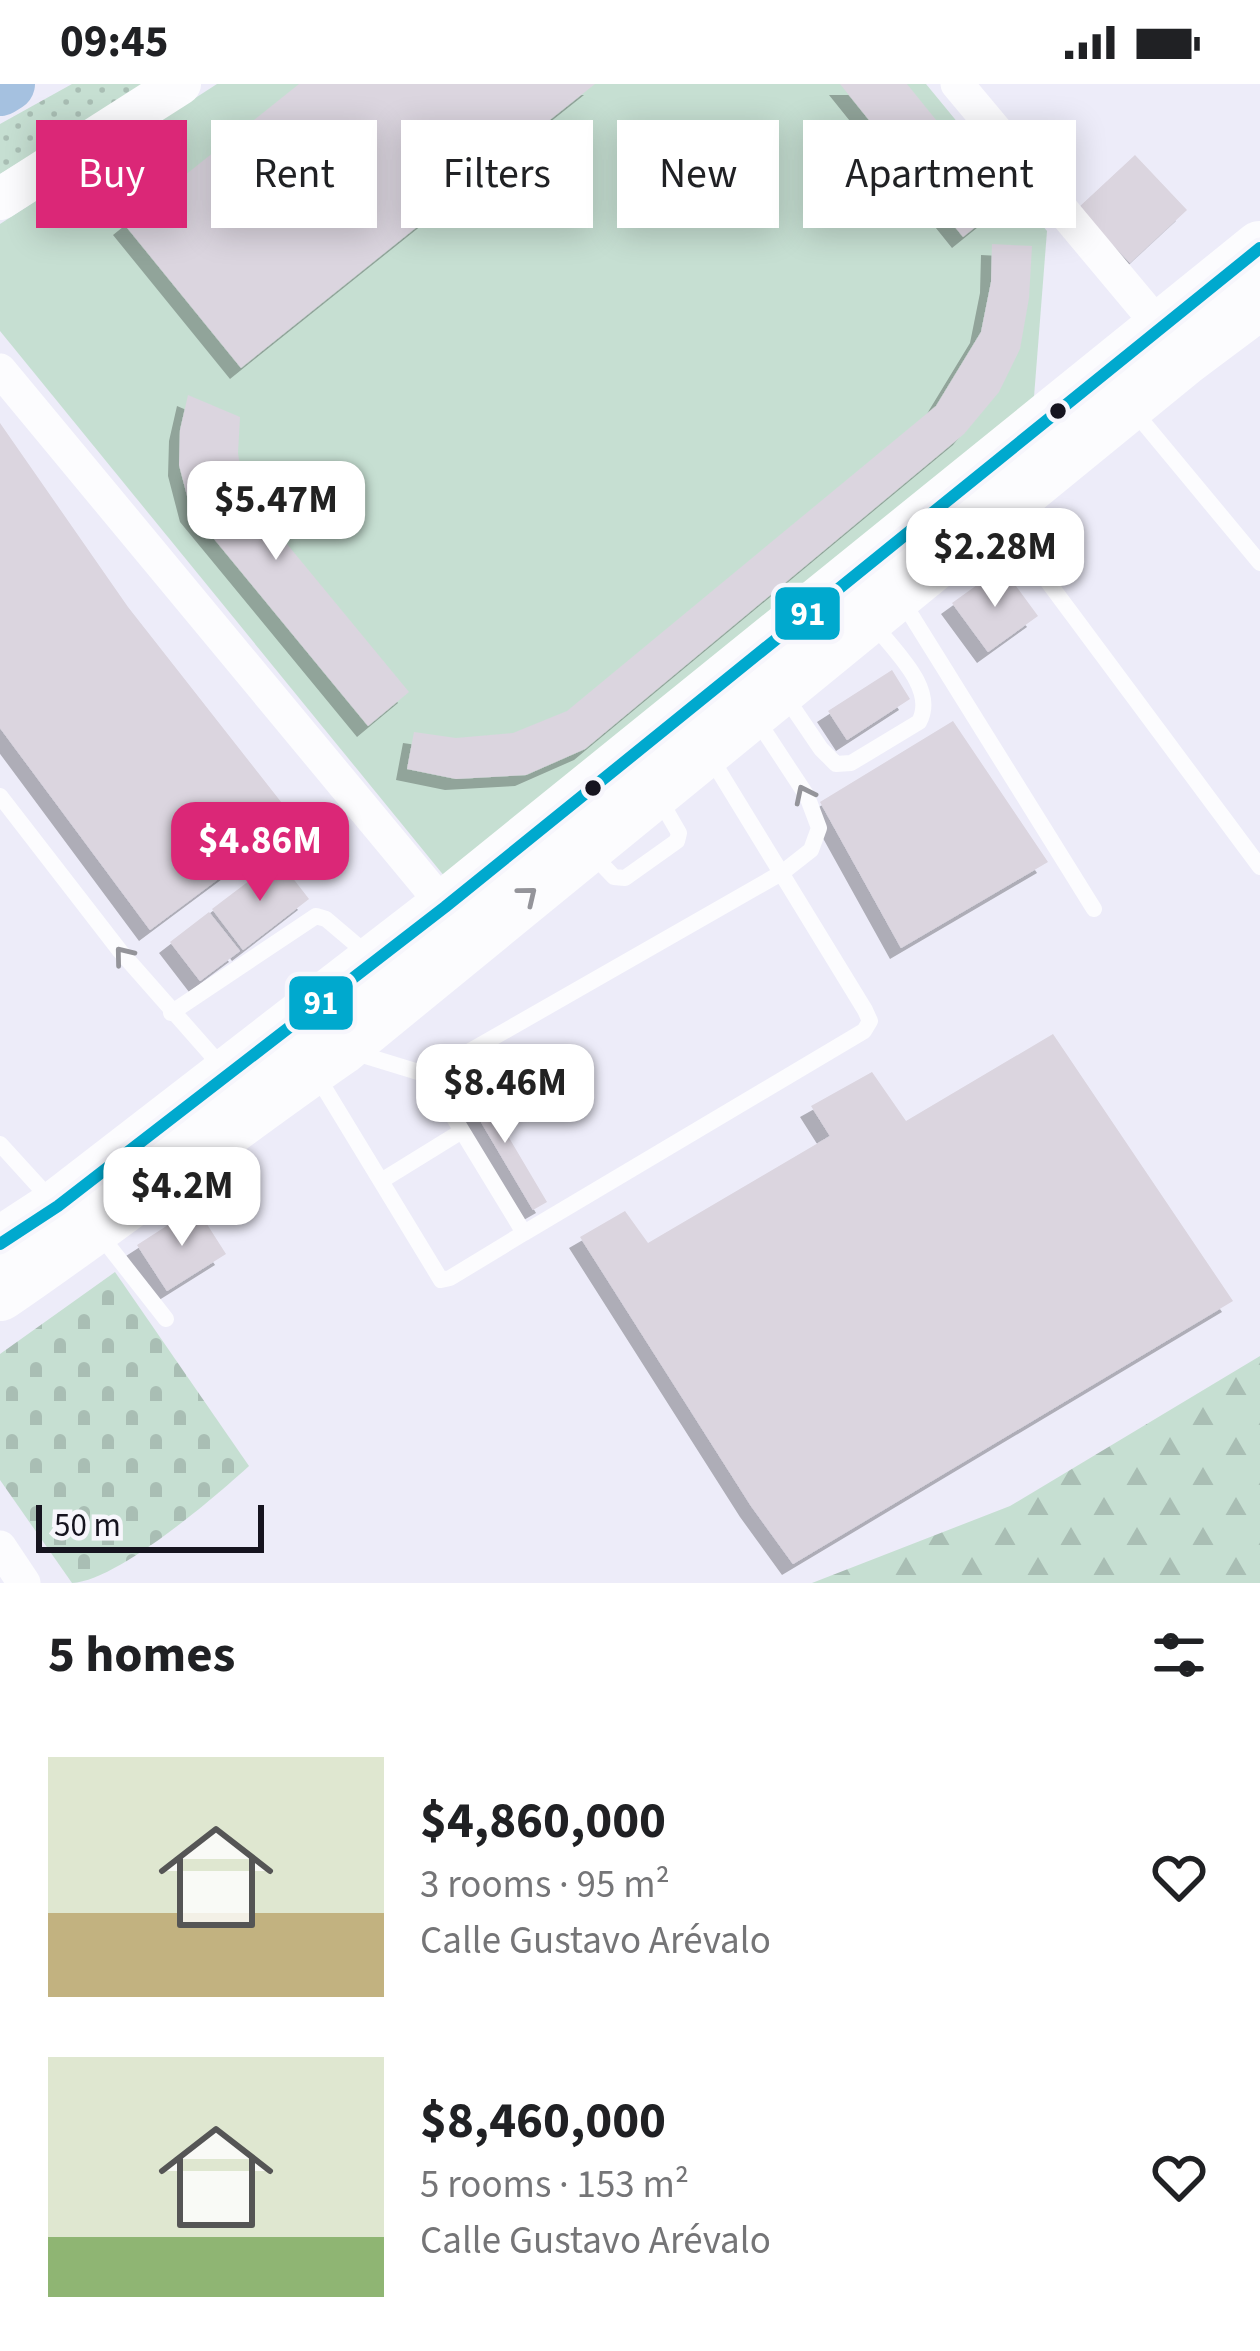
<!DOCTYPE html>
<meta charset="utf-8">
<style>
:root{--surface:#fff;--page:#f6f6f6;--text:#202124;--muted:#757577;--accent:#db2777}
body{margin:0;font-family:"Source Sans 3",sans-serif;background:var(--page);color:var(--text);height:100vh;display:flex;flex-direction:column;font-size:45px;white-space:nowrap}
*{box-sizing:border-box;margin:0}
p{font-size:39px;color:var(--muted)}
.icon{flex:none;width:66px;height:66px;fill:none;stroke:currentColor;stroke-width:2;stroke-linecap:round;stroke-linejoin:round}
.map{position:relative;height:1499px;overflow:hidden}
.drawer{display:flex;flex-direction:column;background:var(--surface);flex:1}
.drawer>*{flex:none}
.guide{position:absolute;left:36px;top:36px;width:1188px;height:108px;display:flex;gap:24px}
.scale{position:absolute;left:36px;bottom:30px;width:228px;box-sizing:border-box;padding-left:12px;border:6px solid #16141f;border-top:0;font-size:33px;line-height:42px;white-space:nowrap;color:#16141f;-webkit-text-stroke:9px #f7f6fc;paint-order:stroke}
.price{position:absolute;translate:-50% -102px;padding:0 27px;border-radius:24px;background:#fff;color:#222;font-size:39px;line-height:78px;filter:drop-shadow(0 3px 6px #0008)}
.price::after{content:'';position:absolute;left:50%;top:72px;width:36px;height:27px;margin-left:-18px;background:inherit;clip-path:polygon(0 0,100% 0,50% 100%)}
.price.current{background:var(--accent);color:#fff}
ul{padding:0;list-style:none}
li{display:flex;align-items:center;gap:36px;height:300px;padding:0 48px}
li span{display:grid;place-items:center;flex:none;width:336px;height:240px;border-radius:0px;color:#555}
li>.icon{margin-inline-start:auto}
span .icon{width:144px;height:144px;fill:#fffc;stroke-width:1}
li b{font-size:51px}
h2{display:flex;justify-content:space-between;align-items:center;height:144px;padding:0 48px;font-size:51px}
.pill{padding:0 42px;border-radius:0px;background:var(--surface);box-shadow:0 6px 30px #0003;font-size:42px;line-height:108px}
.pill.current{background:var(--accent);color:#fff}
.status{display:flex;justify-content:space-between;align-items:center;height:84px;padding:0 60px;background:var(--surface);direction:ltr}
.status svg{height:33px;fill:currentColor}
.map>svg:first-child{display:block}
</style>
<div class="status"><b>09:45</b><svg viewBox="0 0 49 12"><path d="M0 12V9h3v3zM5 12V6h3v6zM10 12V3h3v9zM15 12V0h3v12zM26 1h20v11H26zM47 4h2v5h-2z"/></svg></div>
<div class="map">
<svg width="1260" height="1499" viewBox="0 0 1260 1499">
<defs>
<pattern id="grass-dots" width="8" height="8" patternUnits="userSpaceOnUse" patternTransform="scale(3)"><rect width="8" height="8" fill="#c6dfd2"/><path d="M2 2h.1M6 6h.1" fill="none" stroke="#a9beb4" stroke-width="1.8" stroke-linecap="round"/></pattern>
<pattern id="forest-firs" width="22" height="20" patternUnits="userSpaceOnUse" patternTransform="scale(3)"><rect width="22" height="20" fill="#c6dfd2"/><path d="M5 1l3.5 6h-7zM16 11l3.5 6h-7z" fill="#a9beb4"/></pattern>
<pattern id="cemetery-stones" width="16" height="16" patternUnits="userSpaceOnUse" patternTransform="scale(3)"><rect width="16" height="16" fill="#c6dfd2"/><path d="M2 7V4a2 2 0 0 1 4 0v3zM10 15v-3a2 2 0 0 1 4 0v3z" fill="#a9beb4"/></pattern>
<filter id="shadow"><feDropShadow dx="-11" dy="11" stdDeviation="0" flood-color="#0004"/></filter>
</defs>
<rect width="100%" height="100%" fill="#edecf9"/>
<path fill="url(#grass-dots)" d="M72,0H148L0,90V40Z"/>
<path fill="url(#forest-firs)" d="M1260,1272V1499H812L1010,1422Z"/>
<path fill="url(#cemetery-stones)" d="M115,1188L249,1382C214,1414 117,1497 72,1499L0,1396V1270Z"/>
<path fill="#c6dfd2" d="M217,0H926L1047,147L1034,313L445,793L0,247V140Z"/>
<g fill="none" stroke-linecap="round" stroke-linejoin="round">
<path stroke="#a5c1e0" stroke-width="54" d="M0,5L8,0"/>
</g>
<path fill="#dbd5df" filter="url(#shadow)" d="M299,0H595L472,98L457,78L432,98L448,118L241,284L124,140Z
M840,0H907L1004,120L963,153Z
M1135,71L1187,126L1130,179L1078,124Z
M992,160L1032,162L1029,214L1020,265L999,308L964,350L585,665L526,691L456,695L407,685L414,648L456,654L513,649L567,627L936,322L981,248L991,198Z
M188,311L240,333L238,369L244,408L409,608L368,642L191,427L179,381L180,346Z
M0,339L128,523L296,737L150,846L0,644Z
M1002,483L1038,532L988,568L952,519Z
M892,586L910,615L847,656L828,627Z
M953,637L1048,778L901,864L820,718Z
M278,775L309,815L243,866L212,825Z
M209,828L240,867L200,897L170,858Z
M1053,950L1233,1217L793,1480L751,1422L580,1153L625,1127L648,1159L830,1052L811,1022L872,988L906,1037Z
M476,998L547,1118L533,1126L462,1006Z
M196,1123L226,1170L167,1207L137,1161Z"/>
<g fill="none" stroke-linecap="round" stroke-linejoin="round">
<path stroke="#fcfcfe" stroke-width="16" d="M1133,326L1260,479
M1002,436L1260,783
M901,515L1094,825
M785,612L821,665L836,680L851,679L919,638C938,604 891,564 872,538
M0,712L120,867L223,984
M591,769L614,793L625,794L677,757L679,749L657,711
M171,929L316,832L326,835L372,874
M353,968L428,991L524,1149L864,947L870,937L865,926L709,671
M428,991L783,788L811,766L819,744L807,712L757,636
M317,992L441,1196L450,1194L524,1149
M0,1060L52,1117
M381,1097L462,1047
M100,1151L166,1235"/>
<path stroke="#fcfcfe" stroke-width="33" d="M957,0L1171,256
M0,286L456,836
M0,1463L24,1499"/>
<path stroke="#fcfcfe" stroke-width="42" d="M0,115L180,0"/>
<path stroke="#fcfcfe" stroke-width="54" d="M0,1160L58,1122L445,823L1260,164
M0,1210C116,1131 225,1044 341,964L1185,274L1260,218"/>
<defs>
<path id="bus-1" d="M0,1160L58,1122L445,823L1260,164"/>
</defs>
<use href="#bus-1" stroke="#f7f6fc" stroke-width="21"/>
<use href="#bus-1" stroke="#00a9ce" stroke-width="12"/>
</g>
<defs><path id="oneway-chevron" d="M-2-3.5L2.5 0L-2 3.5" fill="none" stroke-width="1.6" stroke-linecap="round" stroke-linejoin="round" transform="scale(3)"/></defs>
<g stroke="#94949a">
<use href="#oneway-chevron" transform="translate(804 710) rotate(-116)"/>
<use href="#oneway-chevron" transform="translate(528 811) rotate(-39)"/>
<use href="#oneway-chevron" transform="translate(123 871) rotate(-129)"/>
</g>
<g fill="#16141f" stroke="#f7f6fc" stroke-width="4.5">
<circle cx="1058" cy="327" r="10"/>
<circle cx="593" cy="704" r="10"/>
</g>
<g stroke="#f7f6fc" stroke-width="4.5">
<rect x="773" y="501" width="69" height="57" rx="12" fill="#00a9ce"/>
<rect x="287" y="890" width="68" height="58" rx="12" fill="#00a9ce"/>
</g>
<g font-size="33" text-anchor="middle" font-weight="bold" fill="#fff">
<text x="808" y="541">91</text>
<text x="321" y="930">91</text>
</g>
</svg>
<div class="scale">50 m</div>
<b class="price" style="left:276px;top:479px">$5.47M</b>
<b class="price" style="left:995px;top:526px">$2.28M</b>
<b class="price current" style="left:260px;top:820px">$4.86M</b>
<b class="price" style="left:505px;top:1062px">$8.46M</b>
<b class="price" style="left:182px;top:1165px">$4.2M</b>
<div class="guide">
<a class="pill current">Buy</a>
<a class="pill">Rent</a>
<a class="pill">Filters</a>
<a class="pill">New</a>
<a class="pill">Apartment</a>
</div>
</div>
<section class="drawer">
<h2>5 homes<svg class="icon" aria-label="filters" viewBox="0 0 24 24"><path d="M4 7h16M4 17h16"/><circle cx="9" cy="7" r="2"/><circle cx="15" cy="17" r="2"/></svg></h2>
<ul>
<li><span style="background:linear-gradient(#dfe7d0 65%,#c2b280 0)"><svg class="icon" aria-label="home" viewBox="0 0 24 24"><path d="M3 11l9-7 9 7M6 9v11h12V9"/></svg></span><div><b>$4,860,000</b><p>3 rooms · 95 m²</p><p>Calle Gustavo Arévalo</p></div><svg class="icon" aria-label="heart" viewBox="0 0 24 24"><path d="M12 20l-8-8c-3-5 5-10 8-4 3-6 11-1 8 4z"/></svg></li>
<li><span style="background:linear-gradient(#dfe7d0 75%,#8fb573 0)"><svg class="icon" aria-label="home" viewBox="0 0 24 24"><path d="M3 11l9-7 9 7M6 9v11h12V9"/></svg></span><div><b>$8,460,000</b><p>5 rooms · 153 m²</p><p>Calle Gustavo Arévalo</p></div><svg class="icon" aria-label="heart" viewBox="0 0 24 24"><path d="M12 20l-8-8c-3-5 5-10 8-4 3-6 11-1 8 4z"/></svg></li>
</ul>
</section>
